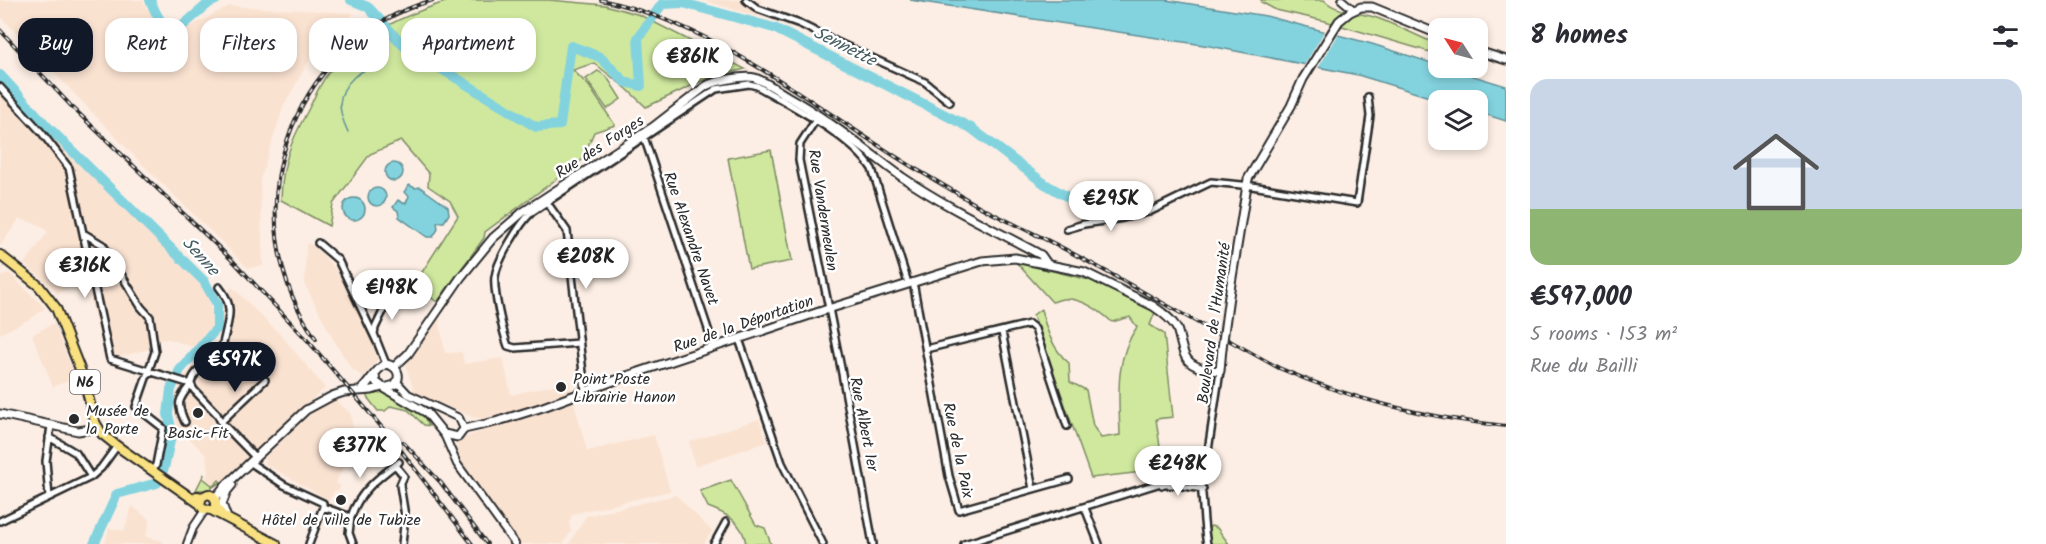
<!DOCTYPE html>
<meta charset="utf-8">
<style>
:root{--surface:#fff;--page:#f7f7f7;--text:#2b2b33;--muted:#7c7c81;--line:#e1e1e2;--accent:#111827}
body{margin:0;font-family:Kalam,sans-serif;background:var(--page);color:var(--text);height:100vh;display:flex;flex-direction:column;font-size:22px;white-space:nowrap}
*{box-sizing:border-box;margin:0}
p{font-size:20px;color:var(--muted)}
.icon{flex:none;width:33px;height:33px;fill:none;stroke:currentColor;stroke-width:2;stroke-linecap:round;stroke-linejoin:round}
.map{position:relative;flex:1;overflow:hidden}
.drawer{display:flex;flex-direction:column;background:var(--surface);width:540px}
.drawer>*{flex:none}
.top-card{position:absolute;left:18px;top:18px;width:570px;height:54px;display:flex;gap:12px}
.needle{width:39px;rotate:306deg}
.buttons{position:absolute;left:1428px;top:18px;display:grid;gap:12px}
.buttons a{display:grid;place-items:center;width:60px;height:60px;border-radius:12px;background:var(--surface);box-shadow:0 3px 9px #0003;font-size:30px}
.price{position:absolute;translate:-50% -51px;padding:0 14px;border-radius:21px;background:#fff;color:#222;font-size:20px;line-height:39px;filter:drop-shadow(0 2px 3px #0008)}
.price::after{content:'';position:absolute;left:50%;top:36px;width:18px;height:14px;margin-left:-9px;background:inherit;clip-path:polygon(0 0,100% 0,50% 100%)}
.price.active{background:var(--accent);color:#fff}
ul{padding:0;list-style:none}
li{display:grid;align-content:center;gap:12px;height:318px;padding:0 24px}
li+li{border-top:2px solid var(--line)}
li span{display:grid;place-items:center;height:186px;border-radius:18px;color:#555}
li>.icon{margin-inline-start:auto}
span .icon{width:108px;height:108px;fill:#fffc;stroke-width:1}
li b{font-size:26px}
h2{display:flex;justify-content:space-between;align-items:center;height:72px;padding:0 24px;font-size:26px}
.pill{padding:0 21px;border-radius:18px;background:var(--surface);box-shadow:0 3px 9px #0003;font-size:21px;line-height:54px}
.pill.active{background:var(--accent);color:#fff}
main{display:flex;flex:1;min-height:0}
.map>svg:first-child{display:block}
</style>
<main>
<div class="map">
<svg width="1506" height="544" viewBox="0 0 1506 544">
<rect width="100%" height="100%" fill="#fceee4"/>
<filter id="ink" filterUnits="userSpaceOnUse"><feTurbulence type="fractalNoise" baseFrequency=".0167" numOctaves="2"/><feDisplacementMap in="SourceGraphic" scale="12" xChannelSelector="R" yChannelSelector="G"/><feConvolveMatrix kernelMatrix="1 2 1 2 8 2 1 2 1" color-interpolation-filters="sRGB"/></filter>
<g filter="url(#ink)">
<path fill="#fae2d1" d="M0,0H143L146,7L170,37L229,6L354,13L310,59L284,105L260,180L263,266L248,268L137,159L0,16Z
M703,0H761L758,17Z
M0,79L47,131L207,290L214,324L193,347L169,339L159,340L150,349L106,360L84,276L57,294L49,284L24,264L48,232L38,224L19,219L0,246Z
M306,244L313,245L334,267L359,311L378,359L363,377L351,368L333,339L305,285Z
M9,273L45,308L32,318L0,334V277Z
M232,287L281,335L325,388L228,476L221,482L219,480L213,486L206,479L208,472L206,455L177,426L174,400L185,375L220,338L219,302Z
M439,318L445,353L462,352L464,364L503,358L511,395L569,381L572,391L516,411L484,419L472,417L415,393L406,366Z
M54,323L76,378L53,387L32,335Z
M336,400L351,414L354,437L363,442L357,453L350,451L336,483L341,486L338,491L335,490L329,500L265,464L264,458L307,417L320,407Z
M574,402L587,451L654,435L670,491L573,514L569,522L571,531L563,544H517L461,462L456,450L457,443L464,438L504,423Z
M759,419L767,442L695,466L689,442Z
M676,495L712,531L704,544H569L586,516Z
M132,506L150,520L146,537L163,541L162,544H105L109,528L124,531Z"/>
<path fill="#cfe89e" stroke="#7d8a64" stroke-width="1.5" d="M451,0H549L605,5L640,15L745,69L706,79L646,107L627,89L594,63L573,70L589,86L615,125L594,132L582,160L485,232L484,238L437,302L417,287V280L458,216L450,201L428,186L429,174L401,141L370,154L333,204L329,226L281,200C282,164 290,143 307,112C314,99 320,83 329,72C359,34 407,14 451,0Z
M1261,0H1324C1337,13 1360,12 1377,18C1398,26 1418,36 1438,45L1437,54L1325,21L1276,10L1261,2Z
M598,71L607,77L621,99L607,109L586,79Z
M771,150L792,261L749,269L728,158Z
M1016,262L1093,281L1155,312L1150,325L1164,334L1173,417L1156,419L1162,461L1151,471L1091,478L1033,315L1041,309C1046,329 1053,350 1069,363L1070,382L1086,390L1093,426L1101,438L1120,435C1119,398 1114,359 1137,327L1130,317L1112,322C1101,312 1083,299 1067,299C1063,298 1056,301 1052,302Z
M380,392L387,393L422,413L429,426L424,425L408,410L391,406L385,411H378L367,397L371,393Z
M204,474L203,478L213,486L219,480L221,482L208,490H196Z
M731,480L756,525L765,528L771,544H746C743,522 727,514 708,507L700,491Z
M1211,526L1217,528L1229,544H1210L1207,530Z"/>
<path fill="#83d3df" stroke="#609097" stroke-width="1.5" d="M910,0H1166L1266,16L1372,44L1438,65V68H1448L1506,86V121L1478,112V100H1439L1358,75L1210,46Z
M385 172a9 9 0 1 1 18 0a9 9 0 1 1-18 0Z
M409,185L415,188L420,187L448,207L449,214L444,222H437L438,229L433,237H427L399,217L398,211L393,207L398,200L403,203H406L409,196L404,192Z
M368 197a9 9 0 1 1 18 0a9 9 0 1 1-18 0Z
M343 209a11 11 0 1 1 22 0a11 11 0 1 1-22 0Z"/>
<path fill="#fceee4" d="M1326,29L1340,32L1317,70L1303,67Z"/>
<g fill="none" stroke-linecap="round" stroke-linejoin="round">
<path stroke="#609097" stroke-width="1.5" d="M348,132C338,111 335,95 354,77C360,72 368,69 373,64C383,55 386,43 391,31"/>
<path stroke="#83d3df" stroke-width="10" d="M150,0C158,17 159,27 180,28L209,3L216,0
M351,0L368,7L404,46L536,127L560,125L571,46L600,57L625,82L641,86L638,38L662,4L683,3L774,28L971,128L1045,184L1080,204L1083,214
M0,75L45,124L204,281L217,304V328L180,370L171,389L168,414L172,432L164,468L157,483L117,494L94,544"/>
<defs>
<path id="minor" d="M746,0L758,9L800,24L837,42L925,82L950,102
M0,87L42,133L69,168L110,359L191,384C178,400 176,403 185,422
M815,121L800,144L799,160L841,368L873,544
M644,137L714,347
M548,204L567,231L585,391
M1067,229L1084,224L1123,218L1149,212L1211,182L1252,186L1357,203L1370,116L1368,97
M83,233L103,245L141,307L150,317L155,352L136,407L163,428L156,465L152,471
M318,243L338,260L377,342
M913,282L949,476L959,510L1069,479
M219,287C233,304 230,315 225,335C224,339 223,345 221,349C214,362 193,368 191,384L194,390L217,414L221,422L256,458
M1002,332L1033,489
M739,339L782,463L823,544
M579,343L515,348L508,346C503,333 493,290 495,277C497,260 520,223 532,212L716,89L749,84L757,86C792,106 851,136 872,169L908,283
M926,349L1029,324L1035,329L1067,426
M386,364L374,334L375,328L399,278
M221,422L265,380
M49,437L76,453L91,477
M251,463L284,485L323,503V507L351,517L349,533L353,544
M395,465L404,476L400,485L405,516L402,544
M1199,471C1204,495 1202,520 1207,544
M1162,485H1177L1203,489
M49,497L46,461L51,426
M1085,508L1099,544
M351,517C358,493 379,477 399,462
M0,521L91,477L101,468L117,446
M309,544L323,507
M714,544L726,522
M964,544L1199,471L1206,464L1220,371"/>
<path id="tertiary" d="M1342,0L1354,10
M397,382L408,394L459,418L464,429
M444,434L457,464L515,544
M1201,480L1205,473L1206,464
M187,544L193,528L205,510"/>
<path id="secondary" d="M1478,51L1506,60
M1229,296L1248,179L1291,106L1303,79L1339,21L1350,12L1361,7H1372L1438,34
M394,367L408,354L461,277L493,238L523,212L653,127L706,86C715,81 745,75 755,78C766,82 777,90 787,96C828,119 864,149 902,177C946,207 995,230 1041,255L1048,265
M384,388L427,413L444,434L458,437L464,429L495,422L543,407L627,376L828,309L982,261L1015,258L1084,272L1153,306C1162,312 1172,319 1177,329C1182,342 1181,360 1196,366C1203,370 1212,370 1220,371L1222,348
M362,389C371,381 375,369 386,364C397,366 402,375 395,385L384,388L376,382L375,375
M0,414L78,431L99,428
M215,498L225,486L306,410L332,396L344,392L372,390L382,387
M227,518L222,504L227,491L232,485"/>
<path id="primary" d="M0,255L39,286L56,308L83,377L95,422L102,434L117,446L200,504
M197,496L202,497L208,494L213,496L216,501V506L222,515
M202,497L200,504L203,509L211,510L276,544"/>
</defs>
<use href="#minor" stroke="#2b2b2b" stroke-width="10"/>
<use href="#tertiary" stroke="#2b2b2b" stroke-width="10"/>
<use href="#secondary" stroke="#2b2b2b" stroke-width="11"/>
<use href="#primary" stroke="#2b2b2b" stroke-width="12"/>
<use href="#minor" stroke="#fff" stroke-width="5"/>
<use href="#tertiary" stroke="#fff" stroke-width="6"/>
<use href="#secondary" stroke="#fff" stroke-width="7"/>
<use href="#primary" stroke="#f9e181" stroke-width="8"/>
<defs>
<path id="rail" d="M601,0C719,25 813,107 914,168C935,180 956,193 977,205C1007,222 1039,235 1070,252C1140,289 1209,330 1279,368C1352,400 1427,418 1506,426
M0,30L72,107L234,262L309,342L396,444L472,544
M316,339C230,217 287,42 433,0
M403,442L441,483L487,544"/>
</defs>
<use href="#rail" stroke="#2b2b2b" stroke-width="4"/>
<use href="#rail" stroke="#fff" stroke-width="1.5" stroke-dasharray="4.5" stroke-linecap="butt"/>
<defs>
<path id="secondary-bridge" d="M1222,348L1229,296"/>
</defs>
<use href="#secondary-bridge" stroke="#2b2b2b" stroke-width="11" stroke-linecap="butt"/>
<use href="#secondary-bridge" stroke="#fff" stroke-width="7"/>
</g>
</g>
<g fill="#2b2b2b" stroke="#fff" stroke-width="2">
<circle cx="561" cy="387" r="6"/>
<circle cx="198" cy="413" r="6"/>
<circle cx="74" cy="419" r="6"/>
<circle cx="341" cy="500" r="6"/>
</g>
<g text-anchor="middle" stroke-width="5" stroke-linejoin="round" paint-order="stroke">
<rect fill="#fff" stroke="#6b6b6b" stroke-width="1.5" x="70" y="370" width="30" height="24" rx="4.5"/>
<g font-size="15" font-weight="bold" fill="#2b2b2b">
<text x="85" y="387">N6</text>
</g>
<g font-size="16" fill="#2b2b2b" stroke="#fff">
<text transform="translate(599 146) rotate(-33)" y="6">Rue des Forges</text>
<text transform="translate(824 210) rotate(81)" y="6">Rue Vandermeulen</text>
<text transform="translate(692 238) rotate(71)" y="6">Rue Alexandre Navet</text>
<text transform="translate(743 323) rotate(-19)" y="6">Rue de la Déportation</text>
<text transform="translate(1213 323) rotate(-82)" y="6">Boulevard de l'Humanité</text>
<text transform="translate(865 424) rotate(79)" y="6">Rue Albert 1er</text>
<text transform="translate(959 450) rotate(78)" y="6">Rue de la Paix</text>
</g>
<g font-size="16" fill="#2b2b2b" stroke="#fff" text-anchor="start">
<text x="573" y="384">Point Poste<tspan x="573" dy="18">Librairie Hanon</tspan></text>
<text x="86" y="416">Musée de<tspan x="86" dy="18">la Porte</tspan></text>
<text x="198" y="438" text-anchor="middle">Basic-Fit</text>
<text x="341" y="525" text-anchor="middle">Hôtel de ville de Tubize</text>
</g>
<g font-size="18" font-style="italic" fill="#455d61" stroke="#fff">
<text transform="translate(845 46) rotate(27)" y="6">Sennette</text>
<text transform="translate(201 256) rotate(48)" y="6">Senne</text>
</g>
</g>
</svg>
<div class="buttons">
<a><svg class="needle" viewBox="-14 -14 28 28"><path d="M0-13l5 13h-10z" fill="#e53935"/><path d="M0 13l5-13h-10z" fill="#7c7c81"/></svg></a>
<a><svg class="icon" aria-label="layers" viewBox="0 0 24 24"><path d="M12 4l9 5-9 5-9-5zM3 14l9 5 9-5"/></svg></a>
</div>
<b class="price" style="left:693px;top:90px">€861K</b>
<b class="price" style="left:1111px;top:232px">€295K</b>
<b class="price" style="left:586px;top:290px">€208K</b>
<b class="price" style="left:85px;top:299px">€316K</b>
<b class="price" style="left:392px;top:321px">€198K</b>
<b class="price active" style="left:235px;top:393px">€597K</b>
<b class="price" style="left:360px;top:479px">€377K</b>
<b class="price" style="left:1178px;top:497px">€248K</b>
<div class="top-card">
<a class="pill active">Buy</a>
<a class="pill">Rent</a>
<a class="pill">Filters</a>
<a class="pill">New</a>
<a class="pill">Apartment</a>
</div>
</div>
<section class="drawer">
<h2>8 homes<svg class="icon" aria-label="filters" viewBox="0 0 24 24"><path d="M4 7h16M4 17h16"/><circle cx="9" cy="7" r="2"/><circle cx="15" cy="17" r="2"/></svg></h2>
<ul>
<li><span style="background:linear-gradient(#c9d6e8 70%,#8fb573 0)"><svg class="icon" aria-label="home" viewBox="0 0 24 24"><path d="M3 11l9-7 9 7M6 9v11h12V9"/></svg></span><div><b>€597,000</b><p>5 rooms · 153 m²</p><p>Rue du Bailli</p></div></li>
</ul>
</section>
</main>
